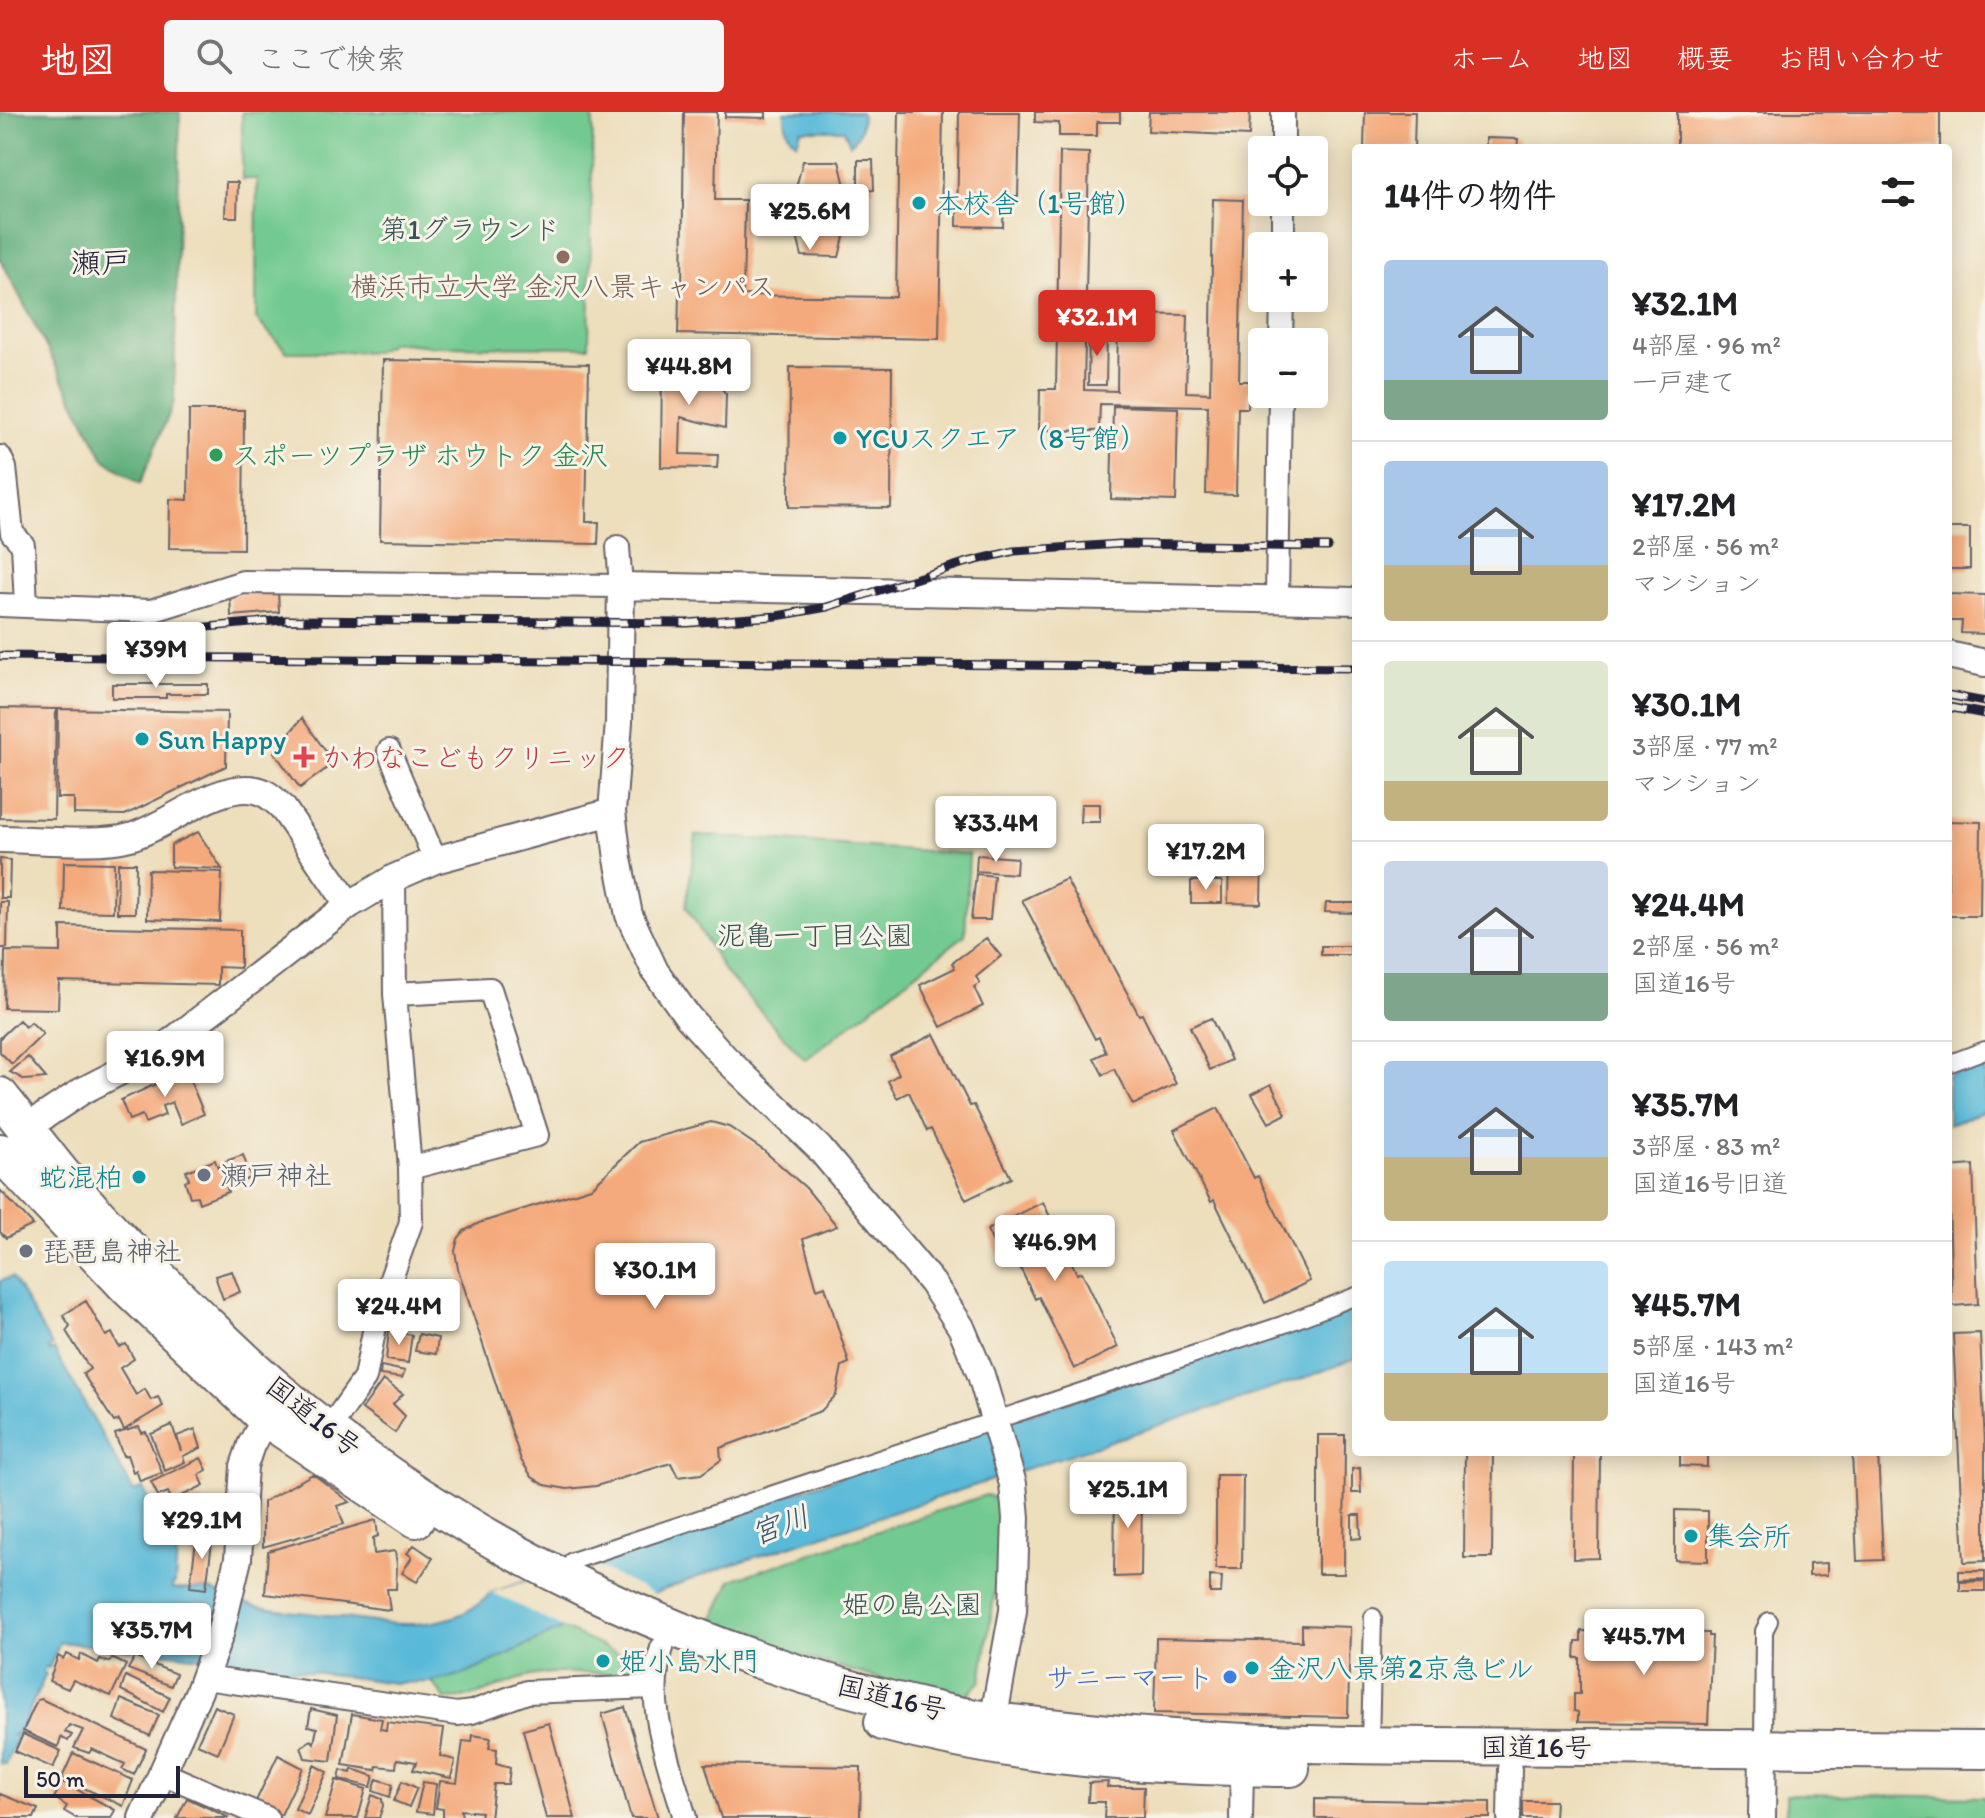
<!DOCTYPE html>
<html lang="ja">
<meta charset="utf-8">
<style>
:root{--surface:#fff;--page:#f6f6f6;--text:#202124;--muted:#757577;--line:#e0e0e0;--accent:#d93025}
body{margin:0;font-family:Itim,"Klee One",sans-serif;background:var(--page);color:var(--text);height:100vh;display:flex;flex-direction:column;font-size:30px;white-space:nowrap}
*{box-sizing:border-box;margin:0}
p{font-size:26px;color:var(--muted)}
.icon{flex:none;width:44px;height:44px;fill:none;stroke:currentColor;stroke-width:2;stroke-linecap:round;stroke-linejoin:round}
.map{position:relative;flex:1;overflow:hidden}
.details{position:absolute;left:1352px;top:32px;width:600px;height:1312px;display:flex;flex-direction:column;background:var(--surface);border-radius:8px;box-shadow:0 4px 20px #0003}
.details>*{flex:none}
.buttons{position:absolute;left:1248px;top:24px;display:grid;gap:16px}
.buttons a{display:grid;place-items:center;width:80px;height:80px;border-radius:8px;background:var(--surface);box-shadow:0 4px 20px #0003;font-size:40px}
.scale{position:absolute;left:24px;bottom:20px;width:156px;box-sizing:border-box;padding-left:8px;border:4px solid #22223b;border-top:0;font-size:22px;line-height:28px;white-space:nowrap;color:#22223b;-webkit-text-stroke:6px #f7f3e8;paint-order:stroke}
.price{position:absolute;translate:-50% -68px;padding:0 18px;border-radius:8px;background:#fff;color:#222;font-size:26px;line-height:52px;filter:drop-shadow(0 2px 4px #0008)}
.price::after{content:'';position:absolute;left:50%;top:48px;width:24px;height:18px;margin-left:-12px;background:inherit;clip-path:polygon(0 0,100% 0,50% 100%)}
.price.current{background:var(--accent);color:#fff}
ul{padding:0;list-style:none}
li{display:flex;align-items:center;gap:24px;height:200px;padding:0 32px}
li+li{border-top:2px solid var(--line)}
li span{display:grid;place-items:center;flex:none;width:224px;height:160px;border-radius:8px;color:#555}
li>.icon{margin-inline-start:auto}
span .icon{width:96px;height:96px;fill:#fffc;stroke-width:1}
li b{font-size:34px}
h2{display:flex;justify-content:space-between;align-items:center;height:96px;padding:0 32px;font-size:34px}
header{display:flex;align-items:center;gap:48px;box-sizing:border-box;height:112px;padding:0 40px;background:var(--accent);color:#fff}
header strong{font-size:38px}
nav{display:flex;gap:44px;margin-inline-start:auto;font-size:28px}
.search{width:560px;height:72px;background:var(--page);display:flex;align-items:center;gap:20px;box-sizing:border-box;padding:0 28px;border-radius:8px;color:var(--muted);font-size:30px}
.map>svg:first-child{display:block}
</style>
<header>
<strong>地図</strong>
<div class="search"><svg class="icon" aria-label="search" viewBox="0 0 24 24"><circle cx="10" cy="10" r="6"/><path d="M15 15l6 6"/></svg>ここで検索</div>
<nav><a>ホーム</a><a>地図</a><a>概要</a><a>お問い合わせ</a></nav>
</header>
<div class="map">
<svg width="1985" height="1706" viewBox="0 0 1985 1706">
<rect width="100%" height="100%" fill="#f7f3e8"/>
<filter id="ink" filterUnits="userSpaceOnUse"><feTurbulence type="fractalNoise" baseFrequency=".0125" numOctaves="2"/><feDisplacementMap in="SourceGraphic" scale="16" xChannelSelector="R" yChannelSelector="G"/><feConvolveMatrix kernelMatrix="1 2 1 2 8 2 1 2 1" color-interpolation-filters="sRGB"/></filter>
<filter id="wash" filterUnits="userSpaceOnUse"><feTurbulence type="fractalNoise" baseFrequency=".006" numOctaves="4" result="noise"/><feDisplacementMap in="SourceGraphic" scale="32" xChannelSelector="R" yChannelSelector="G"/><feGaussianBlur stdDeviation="1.8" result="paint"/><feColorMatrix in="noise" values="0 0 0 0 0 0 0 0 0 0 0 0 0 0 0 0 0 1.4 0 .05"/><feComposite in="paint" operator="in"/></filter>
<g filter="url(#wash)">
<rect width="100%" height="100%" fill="#eddebc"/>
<path fill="#73ca90" stroke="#4a7666" stroke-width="2" d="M242,0H593L589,235L432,234L392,230L375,240H287L256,207L257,67H242Z
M696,723L969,742L965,823L805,948L724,859L686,794Z
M986,1383L995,1386L1001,1410V1440L981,1569L965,1585H942L771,1535L712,1510L731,1468Z
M562,1516L634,1549L629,1562C597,1562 553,1557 523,1566C495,1574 475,1588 445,1587L432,1570L468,1561Z
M1786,1682L1985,1685V1706H1786Z"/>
<path fill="#5eae7a" stroke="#40685a" stroke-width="2" d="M0,0H180L174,290L140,372L104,347L0,146Z"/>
<path fill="#59b9d8" stroke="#3e6e8a" stroke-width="2" d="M785,0H861C863,12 860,25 850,32L844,18H801L797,31C786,23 785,13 785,0Z
M1985,950V999L1948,1013V964Z
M12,1165L52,1234L48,1237L50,1239L54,1237L134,1380L143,1376L154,1398L148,1402L151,1406L158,1403L166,1418L162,1421L165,1426L176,1419L179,1425L190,1419L192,1422L177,1434L175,1472L172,1473V1477C184,1478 196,1475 209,1478C224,1482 239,1490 255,1494C279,1499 304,1500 329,1504C381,1511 451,1526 492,1480L1356,1194V1246L1310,1264L719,1457L563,1516L468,1561L432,1570L394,1571L133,1536L132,1538L60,1530L49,1556L45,1555L43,1560L46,1562L18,1623L15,1621L13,1623L17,1626L6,1652H0V1169Z"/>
<path fill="#eddebc" d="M589,1451L658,1484L565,1517L492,1480Z"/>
<g id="blocks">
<path fill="#f4aa7b" d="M684,0H717L715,88H745L743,183L896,185L899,0H943L939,227L678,222L679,182H682Z
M725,0H766V6L725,5Z
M959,0H1020L1018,84H1004L1003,115L957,114Z
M1035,0H1120V10H1097V24H1059V11L1035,10Z
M1149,0H1250L1249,24L1148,19Z
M1365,0H1415L1414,36H1364Z
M1677,0H1940V36H1677Z
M1486,26L1518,27L1517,36H1486Z
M1060,40L1089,41L1084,278L1117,279L1118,202L1188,203L1186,280L1210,281L1213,87L1243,88L1239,269H1249L1248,296H1238L1236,383L1206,382L1208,294L1100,292L1099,319L1039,318L1040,277H1056Z
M858,48H873L874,78L858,79Z
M803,49H839L847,82V113L839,145L802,144L794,112V83Z
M226,70H238L237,105H225Z
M1089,219L1107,220L1106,273H1088Z
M662,246L718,247V272L726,282L725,316L681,305L680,342L718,343L717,356L661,355Z
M383,248L589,252L586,410H599L598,432L380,428Z
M790,255L892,256L891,396L789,395Z
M1113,294L1178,296L1176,389L1111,387Z
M189,298H244L243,437L169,436L170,387L188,388Z
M1948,416H1970V457H1948Z
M278,479L279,500L231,504L230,483Z
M1948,482L1985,483V522L1961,521L1962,509H1948Z
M112,572H208V582H166V586H112Z
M0,596L56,597L54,707L0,706Z
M58,597L227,600L226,654L125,703L74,702V686H57Z
M302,606L334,651L300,676L274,640Z
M1081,692H1100V710H1080Z
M1948,709L1981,710L1980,804H1948Z
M198,720L222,757L171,755V733Z
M977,743L1017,746L1016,762L976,759Z
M1229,744L1262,745L1261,792L1228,791Z
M0,747L10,748L9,786H0Z
M64,750L114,751L113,800L63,799Z
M118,751H136L135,801H117Z
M148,758L222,760L220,810L147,807Z
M976,762L994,764L990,808H971Z
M1066,767L1139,903L1142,902L1176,972L1133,993L1114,957L1103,963L1094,946L1106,940L1099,925L1095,927L1022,788Z
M1191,769H1222V791H1191Z
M0,790H8L7,836H0Z
M1326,791H1356V801L1325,800Z
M61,814L240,818V856L218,855V873L59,869L58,897L4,896L5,839L61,840Z
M986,826L1001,844L976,865L980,871L974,875L983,894L941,915L920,873L955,856L952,851Z
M1321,834H1350V843H1321Z
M1211,906L1231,948L1210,958L1190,915Z
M19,908L25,915L31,910L43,922L12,952L0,940V926Z
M934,922L970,994L974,993L1011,1066L966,1088L931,1017L927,1019L909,980L897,986L888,969L899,962L890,944Z
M28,945L46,966L25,968L10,960Z
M185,956L204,1002L181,1012L172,990L162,994L165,1003L145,1011L142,1003L129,1008L121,988L167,967L164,964Z
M1271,972L1286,1002L1269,1011L1252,982Z
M1218,996L1254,1066L1258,1064L1310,1169L1265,1191L1214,1088L1211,1090L1174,1018Z
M711,1010L729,1015L763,1038L806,1076L837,1114L803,1127L817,1177L825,1174L849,1251L842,1254L836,1283L821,1299L720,1336L721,1348L701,1362L678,1365L671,1351L596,1374L567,1377L545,1373L532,1365L521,1348L458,1157L455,1139L458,1127L464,1119L479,1111L591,1076L639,1030Z
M243,1043L251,1066L230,1074L228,1072L226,1073L228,1080L199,1091L197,1084L190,1085L185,1069L189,1067L186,1059L215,1048L218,1056L221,1054L220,1051Z
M1973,1053L1978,1192L1952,1194L1948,1055Z
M0,1078L33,1113L6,1126L0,1120Z
M1043,1090L1077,1162L1082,1160L1118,1235L1074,1257L1039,1185L1035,1187L1017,1149L1005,1155L987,1118Z
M232,1159L240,1180L223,1187L215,1164Z
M86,1189L106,1224L112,1221L119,1235L126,1232L134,1247L120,1256L136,1283L145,1277L151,1288L158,1285L163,1294L124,1318L119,1308L114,1310L83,1262L90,1257L66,1219L70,1214L63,1203Z
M389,1218L412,1223L408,1251L386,1248Z
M1980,1221L1985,1334V1449L1964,1450L1953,1222Z
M419,1222L438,1226L436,1242L415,1239Z
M381,1254L405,1259L402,1266L380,1263Z
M383,1268L403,1282L393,1292L405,1304L395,1321L362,1297Z
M172,1313L181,1339L177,1324L195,1317L201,1336L183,1344L185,1350L165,1359L151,1322Z
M139,1315L142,1321L146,1320L162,1361L140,1369L136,1358L133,1360L127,1343L123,1344L115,1322Z
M1318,1323H1345L1344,1462H1318Z
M1465,1340H1493L1492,1446H1464Z
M1574,1340H1600L1599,1446L1573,1447Z
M1680,1340H1707V1355L1680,1354Z
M1852,1340H1878L1883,1448L1857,1449Z
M201,1346L207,1358L199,1363L204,1373L172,1389L168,1380L158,1384L151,1370Z
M1360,1356L1361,1381H1352V1357Z
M1165,1357L1176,1358V1390H1165Z
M313,1362L350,1390L337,1394L344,1412L263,1435V1390Z
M1216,1363H1243L1242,1457H1216Z
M1115,1371H1142L1141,1464L1114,1465Z
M191,1386V1389L202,1387L204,1406L196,1409L197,1413L189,1418L184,1411L183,1401L177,1403L176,1394L181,1393L180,1388Z
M1675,1398L1708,1399V1449L1675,1448Z
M1352,1403H1360L1361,1426L1352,1427Z
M376,1408L378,1424L373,1426L374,1442L395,1439L397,1452L396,1477H387L390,1498L265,1482L268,1439Z
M197,1421L213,1423L206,1477L190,1475Z
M414,1433L433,1446L417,1470L402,1461L412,1445L407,1441Z
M1827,1451V1463L1809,1464V1452Z
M1959,1459H1985V1467L1959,1468Z
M1210,1464L1222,1465L1221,1481H1210Z
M1985,1469V1479H1960V1470Z
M1302,1513L1350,1515L1348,1605L1154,1601L1156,1526L1302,1529Z
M1581,1519L1709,1521V1524H1712L1708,1612L1578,1610V1600L1574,1599V1582H1580V1546H1575L1576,1529H1581Z
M67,1542L79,1548L81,1542L98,1551L100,1547L109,1550L112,1546L126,1553L111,1584L73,1568L68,1577L49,1569L58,1544L63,1547Z
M135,1545L176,1562L171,1574L128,1557Z
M126,1564L170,1585L163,1600L121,1578Z
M41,1587L146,1637L134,1663L122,1657L125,1652L92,1637L89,1641L74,1636L83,1618L69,1613L65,1620L72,1623L68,1629L61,1625L58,1635L23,1619L37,1588Z
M121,1587L159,1603L150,1624L114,1607Z
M214,1594L234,1602L218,1641L197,1632Z
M625,1595L658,1706H631L602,1602Z
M311,1597L337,1603L331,1649L305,1646L301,1635L311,1628L314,1631L317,1616L308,1614Z
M352,1602L382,1607L380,1617L386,1618L387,1610L444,1617L440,1644L455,1648L451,1666L413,1658L416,1650L397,1647L396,1656L377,1654L376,1658L343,1653Z
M549,1611L575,1706H546L523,1618Z
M23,1622L61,1639L53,1656L15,1639Z
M473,1623L491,1626L489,1636L497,1637L496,1652L510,1656L508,1672H494L490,1706H480L481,1700L461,1698L462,1706H443V1697L436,1696L440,1669L457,1671L463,1629L472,1630Z
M73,1641L133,1668L123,1694L62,1666Z
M278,1643L303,1656L281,1703L255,1691Z
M705,1652L861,1655L860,1706H721Z
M314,1653L327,1660L308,1703L295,1697Z
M352,1657L374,1664L371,1675L339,1667L341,1658L351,1661Z
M377,1667L393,1672L390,1685L373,1679Z
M336,1668L366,1677L358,1706H325Z
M402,1669L417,1676L409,1695L394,1689Z
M63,1670L115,1698L111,1706H76L64,1699L67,1694L54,1686Z
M423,1670L436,1672L433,1702L416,1700Z
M1108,1670L1107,1675H1144L1143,1706H1104L1105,1690H1088L1089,1671Z
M0,1682L38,1697L34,1706H0Z
M372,1683L382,1687L383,1694L379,1706H365Z
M187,1686L217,1700L229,1706H177Z
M1315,1687L1490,1690V1706H1315Z
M1523,1689H1555L1554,1706H1523Z"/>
</g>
</g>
<g filter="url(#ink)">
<use href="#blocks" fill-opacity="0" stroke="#696468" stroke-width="2"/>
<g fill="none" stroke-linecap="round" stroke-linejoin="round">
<defs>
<path id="pedestrian" d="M1948,952L1985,938
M572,1449L1282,1213L1356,1184
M1370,1633L1373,1505
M1763,1636L1764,1519L1769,1509"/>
<path id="minor" d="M1283,0V38
M1283,134V90
M1281,230L1282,186
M0,345L5,356L12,421L23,433L26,493
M1277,488L1280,282
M0,493L151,499L243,470L621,474L618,435
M389,639L435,748
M395,882L490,877L537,1023L410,1056
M329,1317L365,1266L376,1209L411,1110L410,1056L395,882L394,766
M662,1536C643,1591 670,1652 685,1706
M205,1566L457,1602L472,1600L527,1580L653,1575
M162,1661L267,1706
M1241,1706L1242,1656
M1509,1706L1510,1657"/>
<path id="tertiary" d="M1948,543L1985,551
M0,727C35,727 98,734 130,725C167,715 216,670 256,678C267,680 274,688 282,695L349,793
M26,1016L82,979L158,940L349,793L394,766L435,748L612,700
M990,1626L1013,1499L1016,1406L1013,1372L981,1263L961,1215L932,1171L819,1036L726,947L688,905L655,859L629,803L618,747L612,700L619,610L621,474L1356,489
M142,1706L199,1579L220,1522L238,1447L244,1354L251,1333L274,1290
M1762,1706L1763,1636"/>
<path id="trunk" d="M0,984C26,1016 50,1048 76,1079C112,1121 152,1159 191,1197C220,1225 249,1254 280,1280C468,1438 700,1546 939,1599C978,1608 1019,1612 1059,1616C1184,1630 1308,1633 1434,1634C1617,1635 1801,1637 1985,1638
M0,1040L128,1176L264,1305L416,1407
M883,1610C1019,1646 1151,1655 1291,1656"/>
</defs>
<use href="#pedestrian" stroke="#696468" stroke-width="20"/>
<use href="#minor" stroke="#696468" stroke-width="26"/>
<use href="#tertiary" stroke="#696468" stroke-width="30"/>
<use href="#trunk" stroke="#696468" stroke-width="40"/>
<use href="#pedestrian" stroke="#fff" stroke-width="16"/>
<use href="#minor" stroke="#fff" stroke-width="22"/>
<use href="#tertiary" stroke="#fff" stroke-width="26"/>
<use href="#trunk" stroke="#fff" stroke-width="36"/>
<defs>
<path id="rail" d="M142,521L283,508L688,511L777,504L827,495L964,451L1014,439L1119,432L1328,435
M0,544L1356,556
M1948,583L1985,590
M1948,595L1985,602"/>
</defs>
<use href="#rail" stroke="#22223b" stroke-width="9"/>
<use href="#rail" stroke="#f7f3e8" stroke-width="6" stroke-dasharray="18" stroke-linecap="butt"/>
</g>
</g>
<g fill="#0f9aa8" stroke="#f7f3e8" stroke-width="3">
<circle cx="919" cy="91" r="8"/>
<circle cx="840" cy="326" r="8"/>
<circle cx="142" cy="627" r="8"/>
<circle cx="139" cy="1065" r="8"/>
<circle cx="1691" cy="1424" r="8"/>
<circle cx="603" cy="1549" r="8"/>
<circle cx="1252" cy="1556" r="8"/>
</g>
<circle fill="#8d6e63" stroke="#f7f3e8" stroke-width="3" cx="563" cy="145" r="8"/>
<circle fill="#2e9e5b" stroke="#f7f3e8" stroke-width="3" cx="216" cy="343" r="8"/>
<path fill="#e0444e" stroke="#f7f3e8" stroke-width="3" d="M300 633h8v8h8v8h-8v8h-8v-8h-8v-8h8z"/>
<g fill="#6b7280" stroke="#f7f3e8" stroke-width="3">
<circle cx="204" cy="1063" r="8"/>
<circle cx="26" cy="1139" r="8"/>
</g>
<circle fill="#3f7fe0" stroke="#f7f3e8" stroke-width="3" cx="1230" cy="1565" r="8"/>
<g text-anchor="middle" stroke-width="6" stroke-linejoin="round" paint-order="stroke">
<g font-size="28" fill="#0d838f" stroke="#f7f3e8" text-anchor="start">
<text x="935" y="101">本校舎（1号館）</text>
<text x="856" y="336">YCUスクエア（8号館）</text>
<text x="158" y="637">Sun Happy</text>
<text x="123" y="1075" text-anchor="end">蛇混柏</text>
<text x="1707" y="1434">集会所</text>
<text x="619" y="1559">姫小島水門</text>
<text x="1268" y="1566">金沢八景第2京急ビル</text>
</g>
<g font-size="28" fill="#3a5454" stroke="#f7f3e8">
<text x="470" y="127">第1グラウンド</text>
<text x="815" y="833">泥亀一丁目公園</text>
<text x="912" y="1502">姫の島公園</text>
</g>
<g font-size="28" fill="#785e54" stroke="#f7f3e8">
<text x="563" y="184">横浜市立大学 金沢八景キャンパス</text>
</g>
<g font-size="28" fill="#27864d" stroke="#f7f3e8" text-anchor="start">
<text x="232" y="353">スポーツプラザ ホウトク 金沢</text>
</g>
<g font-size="28" fill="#be3a42" stroke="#f7f3e8" text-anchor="start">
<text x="322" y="655">かわなこどもクリニック</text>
</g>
<g font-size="28" fill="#5b616d" stroke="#f7f3e8" text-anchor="start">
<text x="220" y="1073">瀬戸神社</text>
<text x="42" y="1149">琵琶島神社</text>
</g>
<g font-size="28" fill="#22223b" stroke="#f7f3e8">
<text transform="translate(314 1304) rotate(38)" y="10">国道16号</text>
<text transform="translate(892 1585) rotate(14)" y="10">国道16号</text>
<text x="1536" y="1645">国道16号</text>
</g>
<g font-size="28" fill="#366cbe" stroke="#f7f3e8" text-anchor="end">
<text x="1214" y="1575">サニーマート</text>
</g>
<g font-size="30" fill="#22223b" stroke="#f7f3e8">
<text x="101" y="161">瀬戸</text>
</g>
<g font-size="30" font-style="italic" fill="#355772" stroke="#f7f3e8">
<text transform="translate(780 1413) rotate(-20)" y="10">宮川</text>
</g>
</g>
</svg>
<div class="buttons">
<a><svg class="icon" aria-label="locate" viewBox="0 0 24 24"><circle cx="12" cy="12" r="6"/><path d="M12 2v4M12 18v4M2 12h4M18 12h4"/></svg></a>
<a>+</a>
<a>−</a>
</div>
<div class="scale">50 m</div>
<b class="price" style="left:810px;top:140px">¥25.6M</b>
<b class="price current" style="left:1097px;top:246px">¥32.1M</b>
<b class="price" style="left:689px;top:295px">¥44.8M</b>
<b class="price" style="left:156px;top:578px">¥39M</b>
<b class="price" style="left:996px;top:752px">¥33.4M</b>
<b class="price" style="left:1206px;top:780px">¥17.2M</b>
<b class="price" style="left:165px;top:987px">¥16.9M</b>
<b class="price" style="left:1055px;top:1171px">¥46.9M</b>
<b class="price" style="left:655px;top:1199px">¥30.1M</b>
<b class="price" style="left:399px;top:1235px">¥24.4M</b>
<b class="price" style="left:1128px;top:1418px">¥25.1M</b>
<b class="price" style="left:202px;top:1449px">¥29.1M</b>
<b class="price" style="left:152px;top:1559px">¥35.7M</b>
<b class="price" style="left:1644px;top:1565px">¥45.7M</b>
<section class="details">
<h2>14件の物件<svg class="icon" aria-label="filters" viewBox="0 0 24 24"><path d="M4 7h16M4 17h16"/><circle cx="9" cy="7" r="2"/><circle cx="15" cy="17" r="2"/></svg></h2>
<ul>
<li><span style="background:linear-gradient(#a9c7e8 75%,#7fa58c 0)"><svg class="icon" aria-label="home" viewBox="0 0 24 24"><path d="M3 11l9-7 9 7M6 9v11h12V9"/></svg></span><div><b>¥32.1M</b><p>4部屋 · 96 m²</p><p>一戸建て</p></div></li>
<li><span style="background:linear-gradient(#a9c7e8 65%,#c2b280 0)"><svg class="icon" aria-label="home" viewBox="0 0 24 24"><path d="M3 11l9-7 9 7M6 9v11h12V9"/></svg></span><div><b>¥17.2M</b><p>2部屋 · 56 m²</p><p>マンション</p></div></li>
<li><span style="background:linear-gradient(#dfe7d0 75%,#c2b280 0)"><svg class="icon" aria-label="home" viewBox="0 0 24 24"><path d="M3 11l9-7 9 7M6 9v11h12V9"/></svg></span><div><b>¥30.1M</b><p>3部屋 · 77 m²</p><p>マンション</p></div></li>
<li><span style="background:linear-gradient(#c9d6e8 70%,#7fa58c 0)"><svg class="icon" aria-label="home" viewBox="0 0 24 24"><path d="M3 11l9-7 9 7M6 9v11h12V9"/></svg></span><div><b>¥24.4M</b><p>2部屋 · 56 m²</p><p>国道16号</p></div></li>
<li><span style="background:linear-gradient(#a9c7e8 60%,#c2b280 0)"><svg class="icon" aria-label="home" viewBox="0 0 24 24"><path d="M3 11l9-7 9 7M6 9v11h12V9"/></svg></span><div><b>¥35.7M</b><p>3部屋 · 83 m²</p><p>国道16号旧道</p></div></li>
<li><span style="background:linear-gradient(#bfe0f5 70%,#c2b280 0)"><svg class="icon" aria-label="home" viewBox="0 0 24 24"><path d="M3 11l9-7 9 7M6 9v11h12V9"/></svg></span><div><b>¥45.7M</b><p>5部屋 · 143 m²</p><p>国道16号</p></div></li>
</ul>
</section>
</div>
